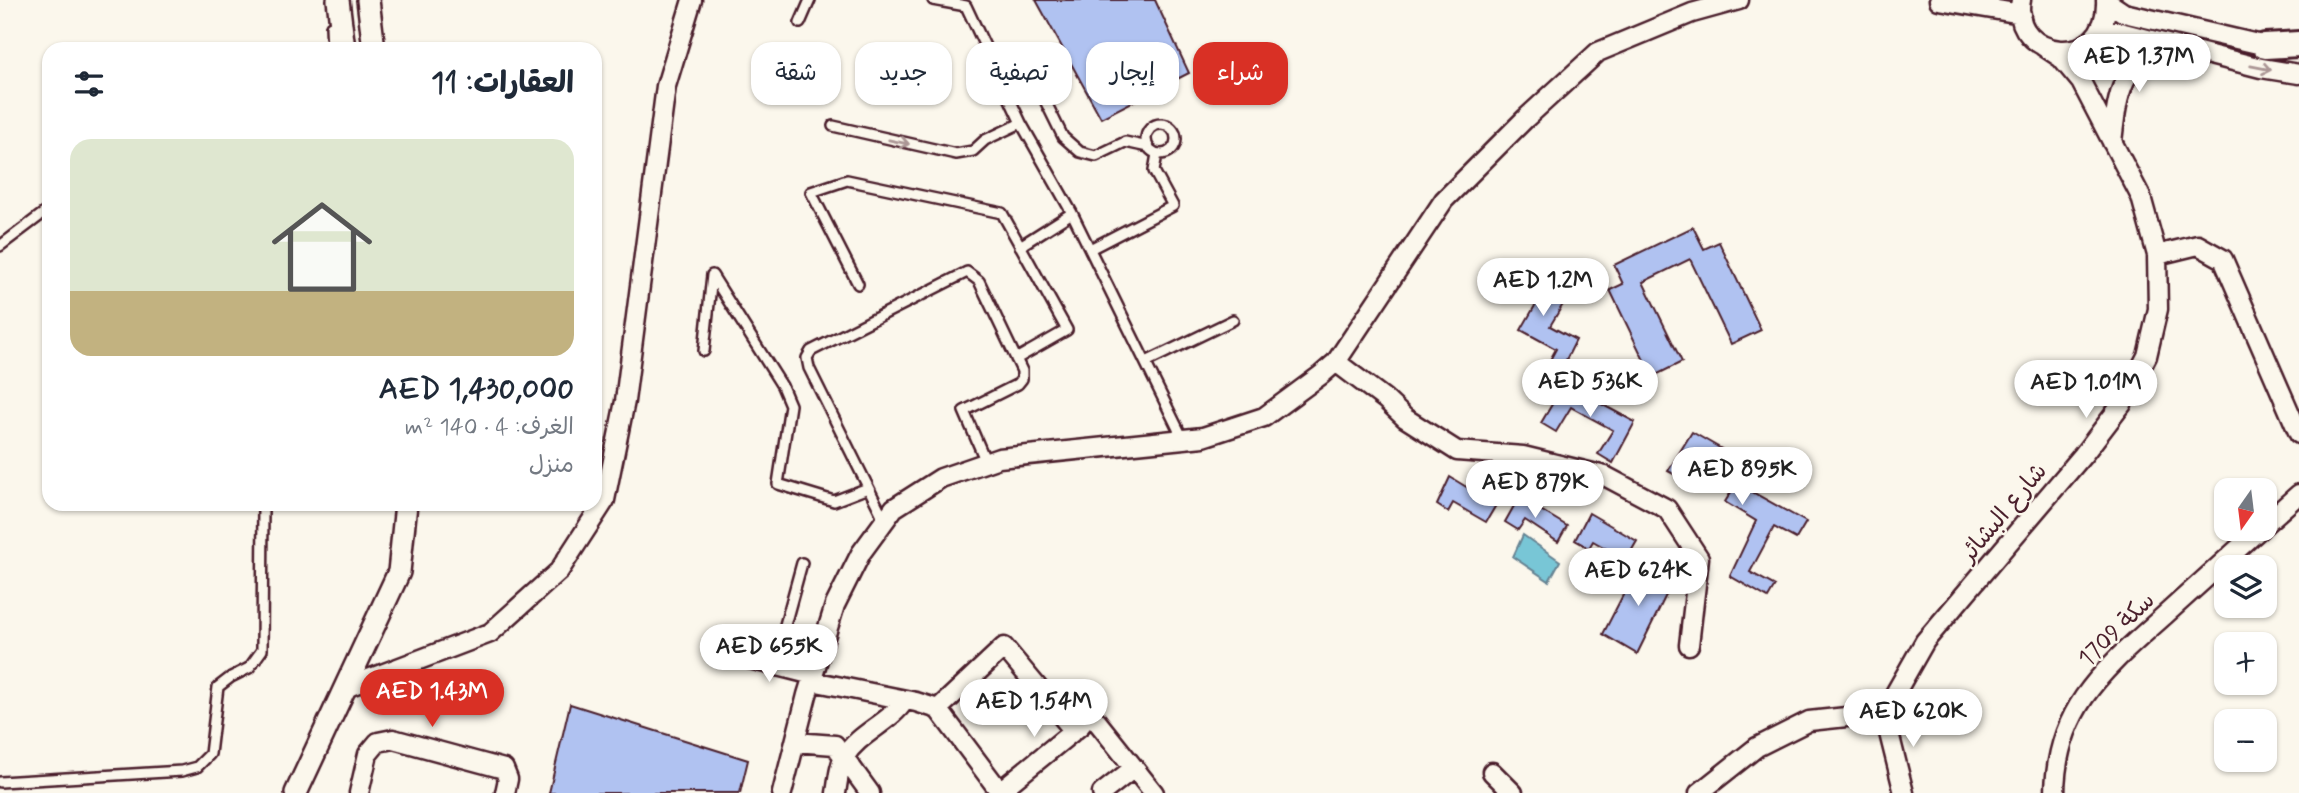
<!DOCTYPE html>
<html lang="ar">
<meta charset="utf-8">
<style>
:root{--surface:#fff;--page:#f2f2f3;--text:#1f2937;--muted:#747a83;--line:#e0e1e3;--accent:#d93025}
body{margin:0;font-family:Mynerve,"Playpen Sans Arabic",sans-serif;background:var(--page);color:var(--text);direction:rtl;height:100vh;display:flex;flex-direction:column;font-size:26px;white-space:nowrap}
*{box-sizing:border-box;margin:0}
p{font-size:23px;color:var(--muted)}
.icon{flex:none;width:38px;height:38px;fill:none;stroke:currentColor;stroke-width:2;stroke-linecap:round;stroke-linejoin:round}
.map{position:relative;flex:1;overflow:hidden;direction:ltr}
.details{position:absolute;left:42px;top:42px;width:560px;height:469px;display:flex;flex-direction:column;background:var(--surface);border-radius:21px;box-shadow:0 2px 5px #0004;direction:rtl}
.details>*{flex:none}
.top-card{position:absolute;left:623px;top:42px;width:665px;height:63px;direction:rtl;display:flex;gap:14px}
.needle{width:46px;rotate:194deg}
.controls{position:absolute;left:2214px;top:478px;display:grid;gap:14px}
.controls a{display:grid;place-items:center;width:63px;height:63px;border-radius:14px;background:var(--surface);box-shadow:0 2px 5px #0004;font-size:35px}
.price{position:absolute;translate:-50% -60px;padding:0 16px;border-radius:24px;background:#fff;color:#222;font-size:23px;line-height:46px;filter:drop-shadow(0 2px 4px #0008)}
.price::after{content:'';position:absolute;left:50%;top:42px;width:21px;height:16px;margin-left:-10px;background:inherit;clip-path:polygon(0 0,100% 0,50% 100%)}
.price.on{background:var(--accent);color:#fff}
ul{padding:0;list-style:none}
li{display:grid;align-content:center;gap:14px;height:371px;padding:0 28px}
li+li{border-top:2px solid var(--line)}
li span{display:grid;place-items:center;height:217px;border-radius:21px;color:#555}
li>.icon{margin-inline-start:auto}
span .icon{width:126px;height:126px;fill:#fffc;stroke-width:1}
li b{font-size:30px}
h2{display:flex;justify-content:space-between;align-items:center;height:84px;padding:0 28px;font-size:30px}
.tag{padding:0 24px;border-radius:21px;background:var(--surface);box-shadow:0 2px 5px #0004;font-size:24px;line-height:63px}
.tag.on{background:var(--accent);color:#fff}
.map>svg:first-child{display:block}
</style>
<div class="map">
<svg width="2299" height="793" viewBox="0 0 2299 793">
<rect width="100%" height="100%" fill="#fbf7ec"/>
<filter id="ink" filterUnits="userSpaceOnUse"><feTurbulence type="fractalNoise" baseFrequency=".0143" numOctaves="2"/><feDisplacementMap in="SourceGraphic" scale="14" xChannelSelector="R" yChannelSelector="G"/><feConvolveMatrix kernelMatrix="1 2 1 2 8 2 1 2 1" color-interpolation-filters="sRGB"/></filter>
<g filter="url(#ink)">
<path fill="#78c6d6" stroke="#668392" stroke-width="2" d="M1523,535L1560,561L1549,581L1513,557Z"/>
<path fill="#b0c2f1" stroke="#4a1f2b" stroke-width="2" d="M1036,0H1155L1189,73L1101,118Z
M1693,227L1704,249L1719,242L1761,330L1731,344L1690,259L1643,282L1682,362L1652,377L1610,290L1623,284L1614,265Z
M1512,273L1565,301L1550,326L1576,340L1562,368L1550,360L1556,349L1521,330L1536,304L1504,288Z
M1564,384L1635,422L1613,463L1598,454L1613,430L1571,407L1556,432L1541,423Z
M1692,432L1760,471L1749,490L1806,522L1796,539L1774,527L1750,572L1775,586L1768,598L1730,576L1756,521L1725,502L1739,479L1697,455L1683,479L1668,471Z
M1450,477L1496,505L1486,522L1453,503L1448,512L1437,505Z
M1519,497L1567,526L1558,542L1525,520L1518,530L1505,522Z
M1589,513L1637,541L1626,560L1593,541L1589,548L1575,540Z
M1640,562L1673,581L1637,654L1603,634Z
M570,704L748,760L740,793H549Z"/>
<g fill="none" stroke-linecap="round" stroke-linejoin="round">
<defs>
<path id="service" d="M933,0L966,6L1021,123L1072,213L1183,439
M800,23L810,0
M331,26L332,49
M1026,62L1063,137L1080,152L1096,156L1125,142L1148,147
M1146 139a15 15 0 1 1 30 0a15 15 0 1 1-30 0Z
M833,126L956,154L973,151L985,140L1021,123
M0,246L49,209
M1020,246L1072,213
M1090,249L1173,206L1154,171L1157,154
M858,284L811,192L847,180L1002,213L1067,330L1016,359
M704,351L712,275L782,386L790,405L778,484L834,501L868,488
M1146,362L1233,320
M885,521L809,368L807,358L811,351L967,272L979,281L1022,371V379L1018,384L964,411L986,462
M774,665L802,563
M0,782L182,771L197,767L210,754L218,687L231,677L249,668L262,650L263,504"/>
<path id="minor" d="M1939,0L2021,14
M2021,0C2009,60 2109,73 2106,0
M2106,1L2124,13L2275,48
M2100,31H2116L2261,68L2299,74
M2112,142C2117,99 2120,58 2169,47
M2157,255L2198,245L2223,259L2299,434
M1336,362L1385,399L1405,418L1457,451L1523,456L1605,476L1667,509L1699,558L1689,645
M2264,525L2299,494
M734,655L813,675
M812,681L916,702L938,709L1001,793
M345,688L490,633L559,571L605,500L625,401L666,86L692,0
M1075,694L1154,793
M938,709L1004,647L1074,731
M1884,713L1925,641L2083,455L2122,404L2147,356L2158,309L2157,255L2141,197L2081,82L2061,58L2043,46
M1884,713L1904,793
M795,742L835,745L870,793
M1492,772L1513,793
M1000,791L1081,725
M359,793L368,754L378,742L393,739L504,769L508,779L505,793
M782,793L807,695L835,605L861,553L894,508L941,478L999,458L1203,437L1264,417L1321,375L1336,362L1444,200L1526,118L1598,52L1692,13L1739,0
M836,793C838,782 839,765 845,756C859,733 890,723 905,700
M1102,793L1134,768
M1699,793L1757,747L1809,721L1884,713
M2055,793C2056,706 2106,668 2166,614C2197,586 2229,557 2261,528"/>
<path id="tertiary" d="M338,0L344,49
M368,0L374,49
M296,793L399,572L406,504"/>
<path id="secondary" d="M2265,46L2299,44"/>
</defs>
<use href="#service" stroke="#4a1f2b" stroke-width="14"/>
<use href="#minor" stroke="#4a1f2b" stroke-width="23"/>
<use href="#tertiary" stroke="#4a1f2b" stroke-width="26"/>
<use href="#secondary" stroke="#4a1f2b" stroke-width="30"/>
<use href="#service" stroke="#fbf7ec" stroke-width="9"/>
<use href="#minor" stroke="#fbf7ec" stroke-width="18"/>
<use href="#tertiary" stroke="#fbf7ec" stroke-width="21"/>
<use href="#secondary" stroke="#fbf7ec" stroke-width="24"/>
</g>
<defs><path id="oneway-shaft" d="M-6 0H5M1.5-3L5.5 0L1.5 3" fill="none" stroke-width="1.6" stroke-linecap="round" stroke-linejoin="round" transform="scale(1.75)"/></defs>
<g stroke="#ab9695">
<use href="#oneway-shaft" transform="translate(2261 68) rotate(11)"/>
<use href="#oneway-shaft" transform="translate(899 142) rotate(12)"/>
</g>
</g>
<g text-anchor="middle" stroke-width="5" stroke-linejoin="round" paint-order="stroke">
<g font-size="24" fill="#4a1f2b" stroke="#fbf7ec">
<text transform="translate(2003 512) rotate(-50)" y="8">شارع البشائر</text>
<text transform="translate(2116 629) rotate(-44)" y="8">سكة 1709</text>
</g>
</g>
</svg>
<div class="controls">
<a><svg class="needle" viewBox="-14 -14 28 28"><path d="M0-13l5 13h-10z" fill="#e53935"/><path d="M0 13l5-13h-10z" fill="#747a83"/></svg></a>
<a><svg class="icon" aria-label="layers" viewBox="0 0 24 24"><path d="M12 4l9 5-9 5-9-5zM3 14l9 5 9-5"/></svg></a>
<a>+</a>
<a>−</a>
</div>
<b class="price" style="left:2139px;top:94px">AED 1.37M</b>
<b class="price" style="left:1543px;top:318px">AED 1.2M</b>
<b class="price" style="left:1590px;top:419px">AED 536K</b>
<b class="price" style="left:2086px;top:420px">AED 1.01M</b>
<b class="price" style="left:1742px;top:507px">AED 895K</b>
<b class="price" style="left:1535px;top:520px">AED 879K</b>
<b class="price" style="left:1638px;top:608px">AED 624K</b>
<b class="price" style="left:769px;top:684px">AED 655K</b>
<b class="price on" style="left:432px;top:729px">AED 1.43M</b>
<b class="price" style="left:1034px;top:739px">AED 1.54M</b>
<b class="price" style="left:1913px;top:749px">AED 620K</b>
<div class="top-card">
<a class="tag on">شراء</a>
<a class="tag">إيجار</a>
<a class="tag">تصفية</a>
<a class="tag">جديد</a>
<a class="tag">شقة</a>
</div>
<section class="details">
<h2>العقارات: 11<svg class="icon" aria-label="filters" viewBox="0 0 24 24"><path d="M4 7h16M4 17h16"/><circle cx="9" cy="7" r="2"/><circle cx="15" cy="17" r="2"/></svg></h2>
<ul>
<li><span style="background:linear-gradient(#dfe7d0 70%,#c2b280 0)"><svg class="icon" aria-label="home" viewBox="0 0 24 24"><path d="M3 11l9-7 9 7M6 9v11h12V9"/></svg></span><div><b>AED 1,430,000</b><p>الغرف: 4 · 140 m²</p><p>منزل</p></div></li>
</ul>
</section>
</div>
